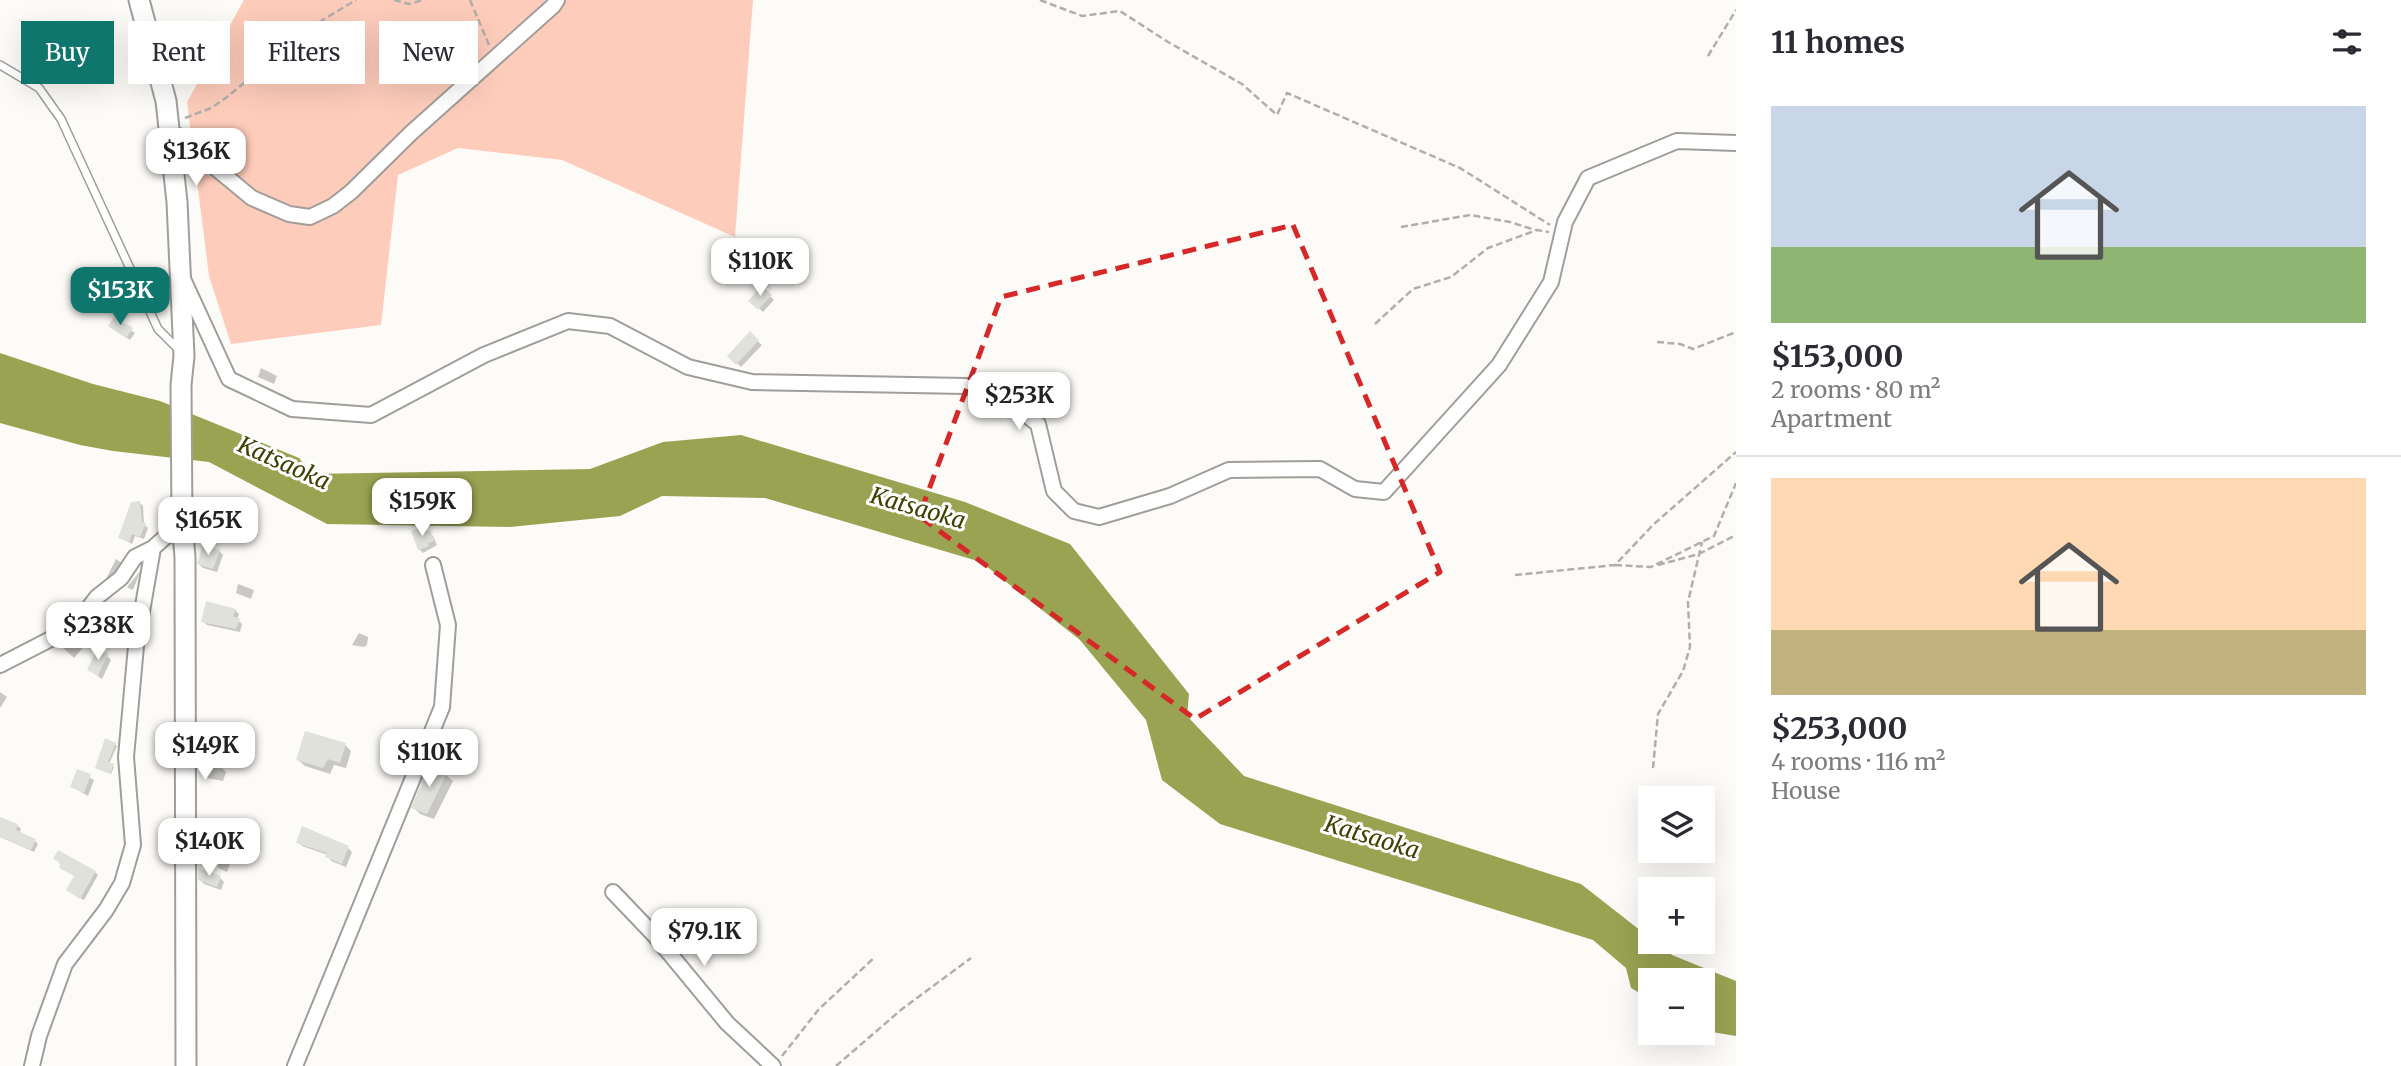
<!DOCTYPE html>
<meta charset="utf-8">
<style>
:root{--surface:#fff;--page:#f7f7f7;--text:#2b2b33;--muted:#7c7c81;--line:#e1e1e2;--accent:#0f766e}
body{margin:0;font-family:Merriweather,serif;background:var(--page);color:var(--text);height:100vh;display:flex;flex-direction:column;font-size:26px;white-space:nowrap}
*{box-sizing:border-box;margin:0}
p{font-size:23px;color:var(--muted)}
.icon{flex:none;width:38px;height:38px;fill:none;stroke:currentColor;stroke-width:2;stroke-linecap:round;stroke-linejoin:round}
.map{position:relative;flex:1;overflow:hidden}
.drawer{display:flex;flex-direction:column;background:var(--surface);width:665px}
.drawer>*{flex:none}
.banner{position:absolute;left:21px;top:21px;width:665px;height:63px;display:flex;gap:14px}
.buttons{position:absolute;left:1638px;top:786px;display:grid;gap:14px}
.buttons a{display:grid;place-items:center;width:77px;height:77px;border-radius:0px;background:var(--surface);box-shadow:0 7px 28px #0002;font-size:35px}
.price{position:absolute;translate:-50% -60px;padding:0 16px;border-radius:14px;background:#fff;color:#222;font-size:23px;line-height:46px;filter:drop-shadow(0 2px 4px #0008)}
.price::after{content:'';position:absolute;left:50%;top:42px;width:21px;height:16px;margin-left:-10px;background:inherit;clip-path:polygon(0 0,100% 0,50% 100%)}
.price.on{background:var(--accent);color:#fff}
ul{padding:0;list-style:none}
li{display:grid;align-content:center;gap:14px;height:371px;padding:0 35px}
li+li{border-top:2px solid var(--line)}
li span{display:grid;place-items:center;height:217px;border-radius:0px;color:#555}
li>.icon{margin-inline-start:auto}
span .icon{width:126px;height:126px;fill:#fffc;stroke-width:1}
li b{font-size:30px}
h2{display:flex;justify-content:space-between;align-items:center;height:84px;padding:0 35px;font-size:30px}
.pill{padding:0 24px;border-radius:0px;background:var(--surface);box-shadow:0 7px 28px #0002;font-size:24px;line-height:63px}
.pill.on{background:var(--accent);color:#fff}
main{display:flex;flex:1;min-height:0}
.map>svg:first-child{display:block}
</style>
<main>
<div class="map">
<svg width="1736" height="1066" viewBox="0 0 1736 1066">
<rect width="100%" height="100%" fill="#fdfbf7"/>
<path fill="#feccbb" d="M244,0H753L735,237L562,160L458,148L398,175L381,325L231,344L209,276L187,102Z"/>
<path fill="#9aa352" d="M0,353L93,384L160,401L299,458L311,474L590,469L663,442L741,435L965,502L1070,544L1189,694L1187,716L1244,776L1581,884L1650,938V942H1655L1672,955L1736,981V1036L1712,1032L1703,1027V980H1650V999L1631,988L1626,968L1593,940L1220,824L1162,780L1146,720L1080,640L981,562L765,498L662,496L620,516L510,527L327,524L209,462L113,451L80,445L0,423Z"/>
<path fill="#0003" d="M762,288L774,300L763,312L751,301Z
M114,319L135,333L130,340L113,329Z
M750,334L762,345L741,367L729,356Z
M261,368L277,376L274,384L258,377Z
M140,503L143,506L144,524L148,528L144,539L135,536L132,544L120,537Z
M424,528L433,536L437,545L423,553L419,549Z
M219,551L223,555L217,572L203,568L199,564Z
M116,559L125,565L109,582L106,579Z
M141,570L133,590L128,588L127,587Z
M238,584L254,590L251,599L236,593Z
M107,604L111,608L103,623L96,617Z
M235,610L239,614L237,619L242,624L240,632L207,625L203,621Z
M359,633L368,637L367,645L364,647L352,645Z
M77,638L85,645L74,658L62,647Z
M107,656L111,660L102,679L89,670Z
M0,692L7,697L0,708Z
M115,744L117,746L109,764L114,767L111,774L98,769L97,768Z
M345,745L351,751L346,768L334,765L330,774L305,766L298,760Z
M206,764L222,768L226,772L223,781L207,778L203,774Z
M78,771L94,780L88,796L72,787Z
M446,775L453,781L434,819L420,814L413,807Z
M1,819L18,826L21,829L19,834L35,841L38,844L34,852L0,837Z
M298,842L348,848L352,852L346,867L331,861L328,855L302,846Z
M220,860L230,864L227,872L218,868Z
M58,862L95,872L98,875L84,900L71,893L76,877Z
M220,878L224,882L221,890L204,884L200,880Z"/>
<path fill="#e1e1dc" d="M762,286L772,295L758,310L748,301Z
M114,317L133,328L126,338L108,326Z
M750,331L759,340L736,365L727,356Z
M140,501L142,522L146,523L140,537L132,534L129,542L118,538L131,502Z
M425,526L427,532L430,530L434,541L428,543L429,546L418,550L411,531Z
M203,544L220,550L213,569L197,564Z
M206,601L236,609L233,616L240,619L236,629L201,622Z
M97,649L108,654L98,676L87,670Z
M305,731L346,743L340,763L328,759L323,768L296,760Z
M105,738L116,743L108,762L114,764L110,774L95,768Z
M430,763L447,773L427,814L411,808Z
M77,769L91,774L84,793L70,787Z
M0,817L18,824L16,830L36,839L31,850L0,837Z
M302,826L349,846L342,864L325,857L327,853L296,843Z
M58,850L96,871L80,899L66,890L74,876L59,868L61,863L53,859Z
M198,868L221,876L217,887L198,880Z"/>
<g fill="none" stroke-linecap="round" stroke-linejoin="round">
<defs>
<path id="service" d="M0,65L39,88L61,119L158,329L180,351"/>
<path id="minor" d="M169,132L188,140L206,160L252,198L289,214L310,217L333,206L351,192L411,133L553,6L557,0
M183,279L229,379L292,409L371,415L484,355L568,321L610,326L688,367L752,382L966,386L1003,397L1038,424L1054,491L1074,511L1099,517L1170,496L1229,470L1320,469L1355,489L1384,492L1499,365L1551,282L1565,222L1588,178L1677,141L1736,143
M0,665L74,627L97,597L121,578L135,557L153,548
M613,892L656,937L727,1023L773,1066
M32,1066L39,1036L65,964L106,910L122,883L133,845L126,757L136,646L153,548L182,522
M295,1066L442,707L448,625L433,565"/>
<path id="secondary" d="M139,0L166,101L177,202L184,356L181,385L182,522L185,557L186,1066"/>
</defs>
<use href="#service" stroke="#a09e9a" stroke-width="10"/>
<use href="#minor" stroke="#a09e9a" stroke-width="18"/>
<use href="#secondary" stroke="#a09e9a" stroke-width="23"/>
<path stroke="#b1afac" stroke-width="2.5" stroke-dasharray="7 3.5" stroke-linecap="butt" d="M394,0L409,4L423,0
M470,0L489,45
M1040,0L1082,16L1120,11L1168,42L1242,84L1277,115L1287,93L1460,168L1550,225
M1708,56L1736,10
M185,118L211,108L227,97L244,83L282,40L316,24L356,0
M1401,227L1470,215L1510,222L1535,230
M1375,324L1413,289L1451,277L1488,248L1537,230L1549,232
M1657,342L1680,344L1693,349L1736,332
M1615,565L1651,567L1714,536L1736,483
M1658,565L1699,554L1736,535
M1515,575L1615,565L1654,524L1736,452
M1653,768L1658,714L1683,671L1690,647L1688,602L1702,542
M782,1056L819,1009L875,957
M836,1066L902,1009L971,958"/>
<use href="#service" stroke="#fff" stroke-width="7"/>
<use href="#minor" stroke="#fff" stroke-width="14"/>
<use href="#secondary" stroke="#fff" stroke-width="19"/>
</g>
<path fill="none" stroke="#d62828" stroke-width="5" stroke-dasharray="14 9" stroke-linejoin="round" d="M1293,225L1440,572L1195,719L919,516L1001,297Z"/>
<g text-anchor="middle" stroke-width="6" stroke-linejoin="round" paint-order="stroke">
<g font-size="23" font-style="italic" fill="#3d4200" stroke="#fff">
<text transform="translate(284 463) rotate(24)" y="8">Katsaoka</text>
<text transform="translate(918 508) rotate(16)" y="8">Katsaoka</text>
<text transform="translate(1372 837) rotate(17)" y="8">Katsaoka</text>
</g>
</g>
</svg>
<div class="buttons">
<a><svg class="icon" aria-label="layers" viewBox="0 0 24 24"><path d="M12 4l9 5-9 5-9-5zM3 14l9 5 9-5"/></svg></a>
<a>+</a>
<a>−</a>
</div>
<b class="price" style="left:196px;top:188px">$136K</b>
<b class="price" style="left:760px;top:298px">$110K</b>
<b class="price on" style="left:120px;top:327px">$153K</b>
<b class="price" style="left:1019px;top:432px">$253K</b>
<b class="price" style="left:422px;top:538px">$159K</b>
<b class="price" style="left:208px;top:557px">$165K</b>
<b class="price" style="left:98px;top:662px">$238K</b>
<b class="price" style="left:205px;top:782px">$149K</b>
<b class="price" style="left:429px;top:789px">$110K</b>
<b class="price" style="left:209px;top:878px">$140K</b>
<b class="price" style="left:704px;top:968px">$79.1K</b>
<div class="banner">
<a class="pill on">Buy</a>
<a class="pill">Rent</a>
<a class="pill">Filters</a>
<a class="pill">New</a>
</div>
</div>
<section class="drawer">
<h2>11 homes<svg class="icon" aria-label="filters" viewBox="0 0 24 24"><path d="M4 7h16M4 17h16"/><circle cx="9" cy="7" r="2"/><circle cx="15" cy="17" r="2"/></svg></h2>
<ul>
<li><span style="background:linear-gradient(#c9d6e8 65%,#8fb573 0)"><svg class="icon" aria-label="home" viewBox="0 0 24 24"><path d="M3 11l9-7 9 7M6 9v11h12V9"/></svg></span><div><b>$153,000</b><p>2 rooms · 80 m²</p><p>Apartment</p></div></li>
<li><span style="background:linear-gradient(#ffd9b3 70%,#c2b280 0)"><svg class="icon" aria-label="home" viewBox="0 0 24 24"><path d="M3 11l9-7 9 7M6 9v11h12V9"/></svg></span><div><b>$253,000</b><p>4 rooms · 116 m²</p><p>House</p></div></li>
</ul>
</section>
</main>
